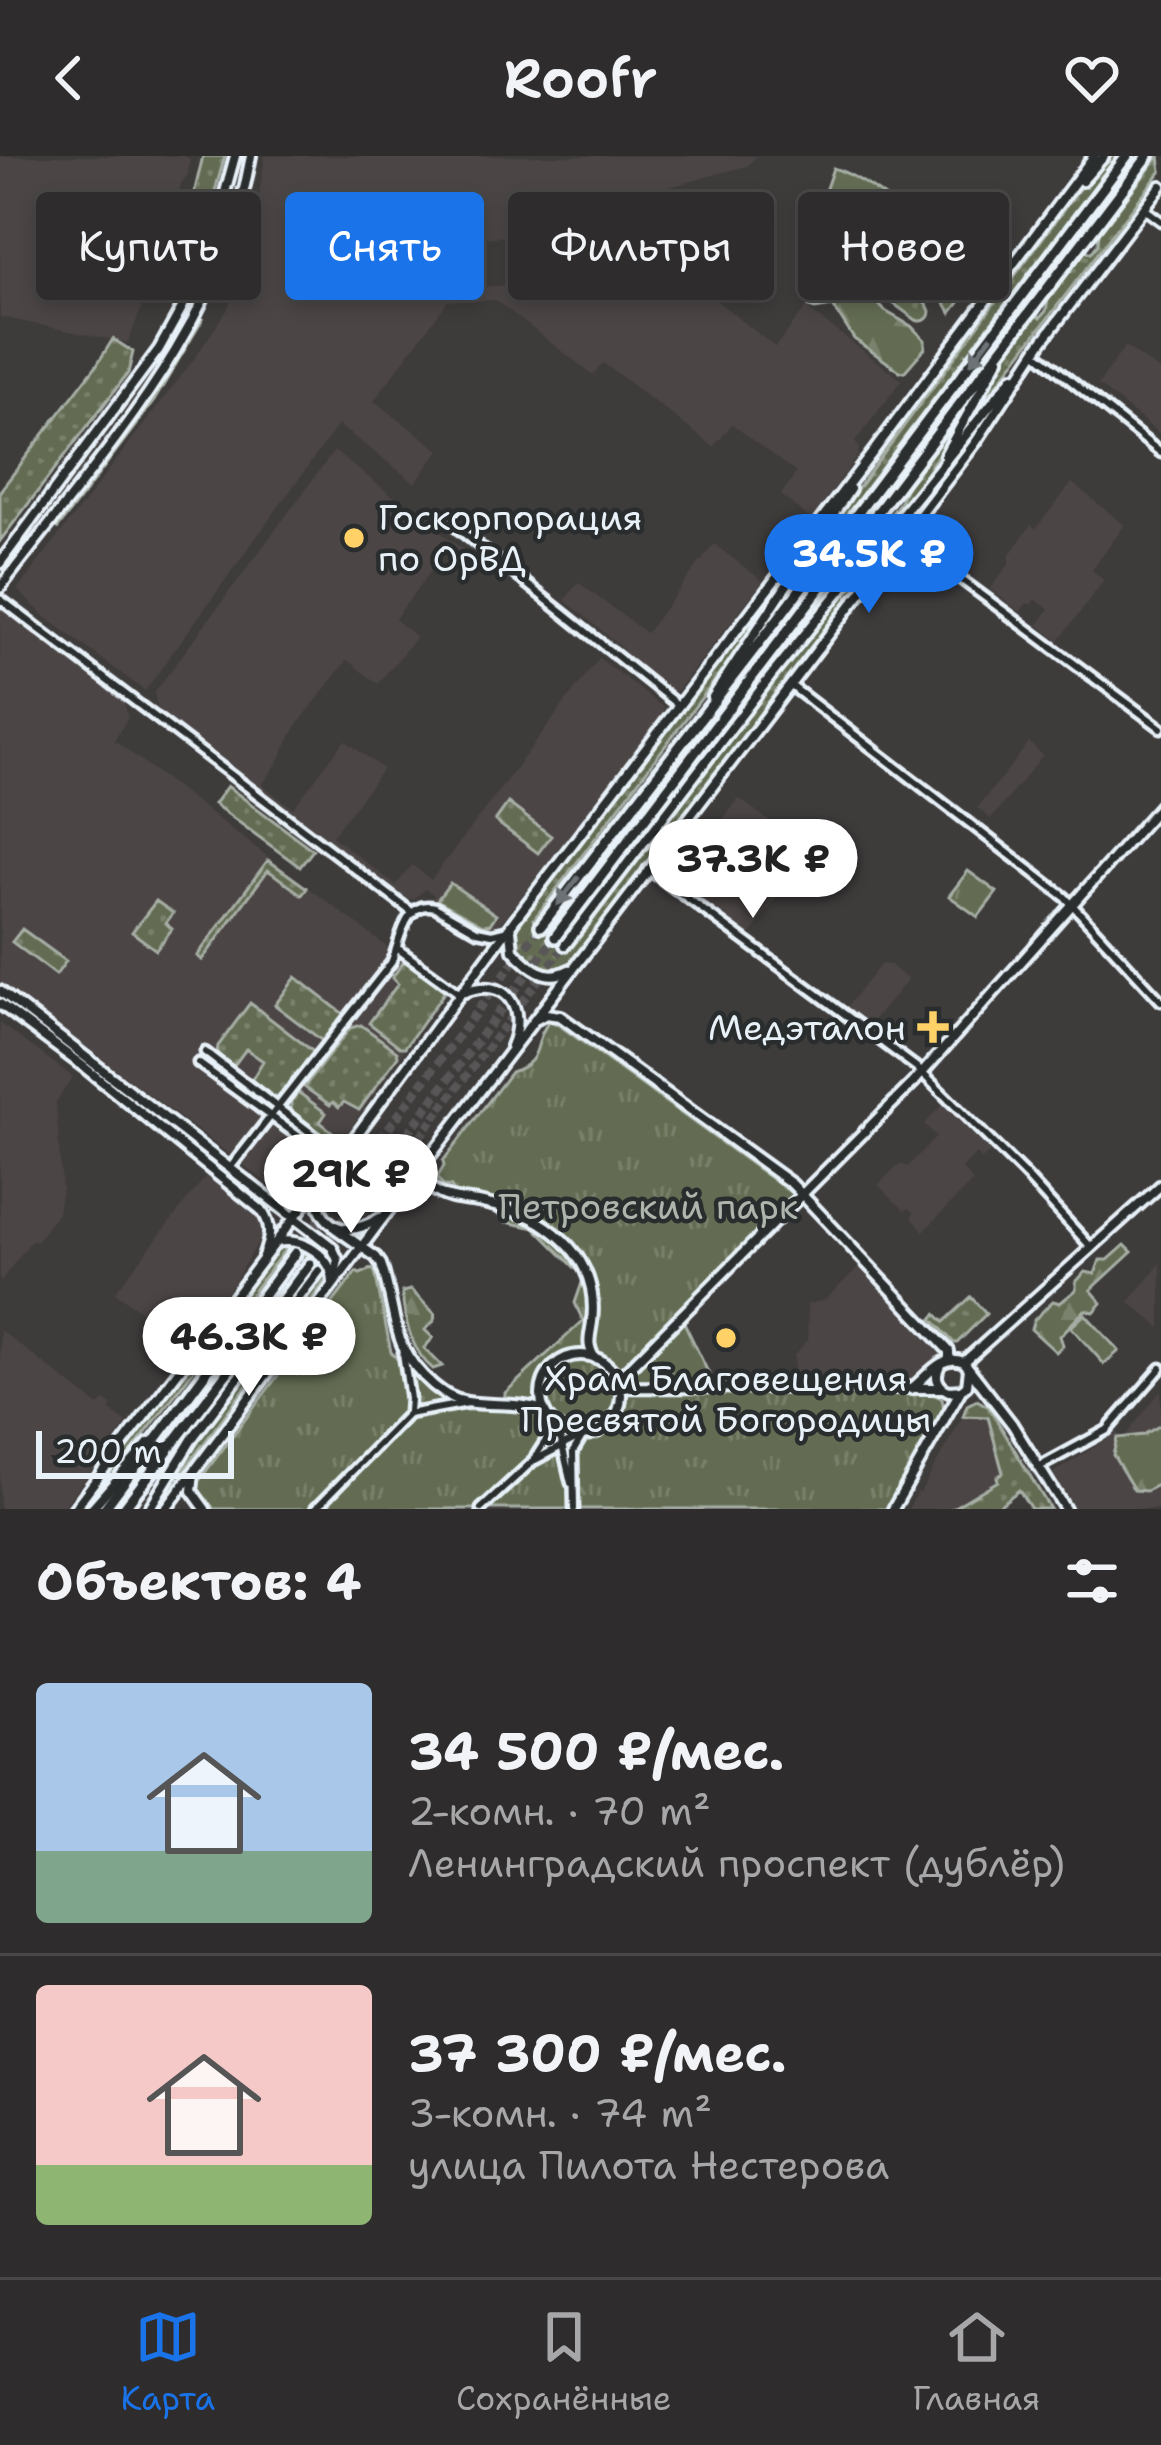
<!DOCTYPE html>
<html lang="ru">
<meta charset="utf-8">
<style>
:root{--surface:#2e2c2c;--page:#3a3838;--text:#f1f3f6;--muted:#a7a7a9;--line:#494848;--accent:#1a73e8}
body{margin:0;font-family:"Shantell Sans",sans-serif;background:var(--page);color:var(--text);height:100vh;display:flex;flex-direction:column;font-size:45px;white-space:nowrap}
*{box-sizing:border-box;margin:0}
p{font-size:39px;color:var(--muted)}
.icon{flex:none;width:66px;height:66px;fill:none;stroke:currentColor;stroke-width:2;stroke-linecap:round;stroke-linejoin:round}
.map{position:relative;height:1353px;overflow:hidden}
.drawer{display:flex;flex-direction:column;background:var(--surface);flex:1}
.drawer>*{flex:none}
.guide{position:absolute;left:36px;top:36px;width:1089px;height:108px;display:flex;gap:24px}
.scale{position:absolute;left:36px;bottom:30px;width:198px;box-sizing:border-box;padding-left:12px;border:6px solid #e8f1f8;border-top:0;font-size:33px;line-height:42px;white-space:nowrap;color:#e8f1f8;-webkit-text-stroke:9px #2a2d2e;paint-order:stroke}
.price{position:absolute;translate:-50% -102px;padding:0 27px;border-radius:42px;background:#fff;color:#222;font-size:39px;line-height:78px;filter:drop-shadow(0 3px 6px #0008)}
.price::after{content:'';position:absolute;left:50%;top:72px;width:36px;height:27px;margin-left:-18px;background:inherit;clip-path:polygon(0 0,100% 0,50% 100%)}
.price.active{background:var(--accent);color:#fff}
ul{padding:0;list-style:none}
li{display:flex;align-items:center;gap:36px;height:300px;padding:0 36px}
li+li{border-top:3px solid var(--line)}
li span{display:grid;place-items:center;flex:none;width:336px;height:240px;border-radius:12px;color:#555}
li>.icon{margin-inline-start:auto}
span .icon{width:144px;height:144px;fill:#fffc;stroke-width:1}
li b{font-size:51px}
h2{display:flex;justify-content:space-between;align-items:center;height:144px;padding:0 36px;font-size:51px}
.chip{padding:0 42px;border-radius:12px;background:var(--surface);box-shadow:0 6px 18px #0003,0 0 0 3px var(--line);font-size:42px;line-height:108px}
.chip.active{background:var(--accent);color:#fff}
header{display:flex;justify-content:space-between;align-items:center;height:156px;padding:0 36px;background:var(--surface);font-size:54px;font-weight:600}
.menu{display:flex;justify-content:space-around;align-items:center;height:168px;border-top:3px solid var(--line);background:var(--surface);font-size:33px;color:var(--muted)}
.menu a{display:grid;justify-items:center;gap:6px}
.menu .active{color:var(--accent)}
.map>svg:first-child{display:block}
</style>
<header><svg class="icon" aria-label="back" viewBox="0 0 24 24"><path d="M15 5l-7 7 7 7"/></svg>Roofr<svg class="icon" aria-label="heart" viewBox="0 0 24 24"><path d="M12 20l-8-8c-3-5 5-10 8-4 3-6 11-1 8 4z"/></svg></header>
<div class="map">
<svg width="1161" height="1353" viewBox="0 0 1161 1353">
<defs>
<pattern id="grass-dots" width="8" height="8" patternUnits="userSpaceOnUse" patternTransform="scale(3)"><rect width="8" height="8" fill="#646c52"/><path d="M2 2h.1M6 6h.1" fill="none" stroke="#7a816c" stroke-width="1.8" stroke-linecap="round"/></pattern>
<pattern id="forest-firs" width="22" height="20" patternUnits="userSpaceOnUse" patternTransform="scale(3)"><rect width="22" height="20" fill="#646c52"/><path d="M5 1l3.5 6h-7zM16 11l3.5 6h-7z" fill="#7a816c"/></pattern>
<pattern id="park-tufts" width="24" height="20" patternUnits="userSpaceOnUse" patternTransform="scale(3)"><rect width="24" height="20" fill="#646c52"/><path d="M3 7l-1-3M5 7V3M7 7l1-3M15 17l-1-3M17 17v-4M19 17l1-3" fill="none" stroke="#7a816c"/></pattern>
</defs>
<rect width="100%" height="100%" fill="#3e3b3b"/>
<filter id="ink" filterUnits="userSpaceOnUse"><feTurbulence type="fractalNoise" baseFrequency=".00833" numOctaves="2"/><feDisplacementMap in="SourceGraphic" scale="24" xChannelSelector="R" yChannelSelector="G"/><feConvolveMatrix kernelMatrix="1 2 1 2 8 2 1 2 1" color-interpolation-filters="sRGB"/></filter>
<g filter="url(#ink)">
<path fill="#4c4544" d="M0,0H185L190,3L188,18L181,28L176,50L172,76L165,78L135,72L129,88L156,94L162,99L128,187L0,161Z
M265,0H757L747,10L641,39L627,47L553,77L467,83L471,131L687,121L775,191L806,152L902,224L855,286L859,291L858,299L811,364L781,339L796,317L732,268L714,291L603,207L593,219L495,144L448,145L374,245L440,294L415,327L338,269L145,535L44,460L17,434L194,203L227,154L252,86Z
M1125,190L1161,216V279L1098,229Z
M334,295L465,395L442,400L395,463L416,481L378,528L347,504L296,571L277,608L262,629L293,652L345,584L383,613L332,680L396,729L412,709L431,724L599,502L664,552L663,560L611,627L501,766L491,774L474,768L432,743L434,739L425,733L414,743H408L159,557L154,537Z
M1072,327L1125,369L1092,414L1104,424L1059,485L1038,469L1049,453L1035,443L1031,449L1027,447L1020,456L990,433L1009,408L1010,398L1031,369L1036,372Z
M714,388L763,425L677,535L667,534L631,506L621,491L565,444L578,426L646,477Z
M0,454L10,458L124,546L128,562L114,584L444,834L445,837L301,1042L289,1043L0,827Z
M1029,587L1043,599L991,663L977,652Z
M739,642L799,688L808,699L750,779L675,725Z
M881,808L891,809L908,824L871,867L847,850Z
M0,867L73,921L56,946L62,1032L58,1057L36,1086L32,1084L0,1126Z
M943,948L990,996L982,1004L976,998L962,1013L973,1025L924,1075L911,1061L914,1057L909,1052L905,1055L878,1029L895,1012L902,1008L907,1011L936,981L924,968Z
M206,1020L224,1029L256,1053L262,1059L266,1073L232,1129L186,1190L115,1136Z
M1161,1107V1172L1129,1146Z
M859,1111L941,1198L914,1223L794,1222V1199L808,1184L807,1148L825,1144Z
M0,1174L99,1250L105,1244L112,1249L110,1254L127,1267L62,1353H0Z
M1161,1234V1353H1075L1053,1317L1117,1277L1124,1282Z
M963,1260H988L1003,1317L999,1325L951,1353H908L917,1337H920Z"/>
<path fill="url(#grass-dots)" stroke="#a6aea5" stroke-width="3" d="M203,0H225L201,84L184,126L175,121L171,112L187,67Z
M1109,0H1117L777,451L853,339L1081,30Z
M1159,0L1161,15L962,274L1005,200L1043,150L1037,160L1040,162L1046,155L1048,144L1086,94L1091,97L1098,88L1099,77Z
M835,85L843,86L927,149L930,155C930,163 923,167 916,164L831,102L828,93Z
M200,162L203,163L154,245L58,372L55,370L162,227Z
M113,183L133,196L128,217L0,385V335L96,210Z
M967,244L970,246L923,323L892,362L889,361L900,346L911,319Z
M969,284L570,806L559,815L550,816L520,797C513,788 514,778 518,769L809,389L744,486L534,763L571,793L811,477Z
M876,366L884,372L708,590Z
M227,630L313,694L300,711L214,648Z
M508,647L551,680L538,697L495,665Z
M268,704L307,732L302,739L268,714L202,804L197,800Z
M156,745L173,757L166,767L172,773L156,794L132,776Z
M22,773L66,805L56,819L12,786Z
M404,805L445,835L405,891H400L369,867L398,828L392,822Z
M296,821L346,860L325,887L275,849Z
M250,847L315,897L278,944L251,925L263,905L246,893L232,912L217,897L218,890Z
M361,869L397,895L398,900L359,954L344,946L339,951L333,946L330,949L304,931L350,872Z
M298,936L326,957L320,966L340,982L334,990L291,956V945Z
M288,1088C303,1096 328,1106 326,1124L163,1342L197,1286L324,1120L287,1091L113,1320L86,1353H81L279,1092Z
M971,1141L986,1158L957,1187H954L932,1163L936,1158L944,1166Z
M977,1244L989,1251L1050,1353H1031L1019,1334L995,1353H951L998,1325L997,1321L1003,1317L988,1261L963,1260L967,1249Z"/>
<path fill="url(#forest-firs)" stroke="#a6aea5" stroke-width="3" d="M833,12C860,20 921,63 933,88L943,92C949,100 941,108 935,113L934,121L950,120L967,108L982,117L951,157L944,146L931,141L904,116L844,73L833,69L825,35Z
M830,116H837L869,138L885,155L911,170L925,184V192L905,215L901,216L854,183L833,150L815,153L809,151L807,142L821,122Z
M450,727L496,759L490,768L483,769L437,744Z
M1125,1089L1132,1096L1091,1134L1102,1147L1094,1156L1085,1154L1060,1180L1063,1189L1056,1196L1031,1173L1034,1164L1053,1145L1060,1147L1076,1134V1126L1085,1116L1095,1118L1100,1104H1108Z
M411,1134L435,1158L434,1165L425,1174L433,1182L424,1192L442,1210L433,1213C411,1195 404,1164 402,1136Z
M1161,1269V1327L1146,1335L1134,1334L1113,1299L1117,1282L1143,1279Z"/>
<path fill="url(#park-tufts)" stroke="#a6aea5" stroke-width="3" d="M968,715L997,736L978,761L949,740Z
M549,866L559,869L797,1041L679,1156L717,1235L932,1238L942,1242L944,1254L940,1265L889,1353H214L199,1335L197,1327L356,1116L360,1118L372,1113L375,1116L391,1196L401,1207L459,1254H504L505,1237L583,1165L575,1147L584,1121L535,1072L506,1066L477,1040L454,1036L451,1031L443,1030L437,1022L444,1010L443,1005L511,916C546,906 532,884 549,866Z
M1085,1158L1119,1195L1104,1208L1071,1171Z"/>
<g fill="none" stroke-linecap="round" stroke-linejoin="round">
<path stroke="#585657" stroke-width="8" stroke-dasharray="8 4" stroke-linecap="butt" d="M319,1115L565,789"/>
<path stroke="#585657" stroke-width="9" stroke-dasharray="9 4.5" stroke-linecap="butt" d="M299,1091L541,770
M310,1108L555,781"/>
<defs>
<path id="minor" d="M1145,53L1161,65
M1035,196L1161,297
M452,368L679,550
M904,381L1161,572
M0,443L413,757
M790,529L1065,741L1161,845
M648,713L916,911L1026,1020L1091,1091
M397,792L460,838
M205,896L341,1000
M198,907L335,1007
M230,1012L391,807C400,787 404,743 435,751L477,775L492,778L504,775
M403,1197L410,1243L409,1255
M558,1272L571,1327
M535,1304L577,1282
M1039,1311L1107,1274L1161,1212
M315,1353L408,1258L468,1247
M481,1353L532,1306L555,1270
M574,1353L573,1296L583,1279"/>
<path id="tertiary" d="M0,407L159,193L183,150L213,80L235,0
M0,432C102,297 221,174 251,0
M0,835L332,1091L338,1104L334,1123
M0,848L84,911L261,1054C273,1069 270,1084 263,1100
M537,863L546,858L560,860L792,1028L949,1195V1202
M426,1007C425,1017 425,1026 433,1033C444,1043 464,1044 478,1046C500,1051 528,1057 547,1071C581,1095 597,1125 592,1166C590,1181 586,1189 595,1202
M335,1072L376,1101L381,1108C398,1158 388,1190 433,1229C444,1238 453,1244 467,1246C493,1250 518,1246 544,1254
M541 1239a40 40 0 1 1 80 0a40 40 0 1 1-80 0Z
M964,1206L1161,1029
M940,1209C934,1220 937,1230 949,1235L961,1234L967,1229L969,1213
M617,1224L915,925L1161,649
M620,1231L943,1232
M911,1233C928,1220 942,1196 964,1206L1012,1268L1065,1353
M194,1317L192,1335L205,1353
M893,1353L961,1234"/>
<path id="secondary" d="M1082,25L1104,0
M1038,191L1161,30
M945,299L999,202
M713,541L850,333
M511,774L513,794C529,811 546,827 569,814
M565,789L771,520L1013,221
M465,836C507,820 527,853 511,890
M325,1026L320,1053C333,1080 357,1076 380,1062
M277,1086C302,1081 333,1100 333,1127
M74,1353L341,1000L516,762L873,296L1094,0
M91,1353L149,1287
M149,1353L194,1280L319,1115
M166,1353L386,1058L976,286L1041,187"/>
<path id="primary" d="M541,770L783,456L1127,0
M555,781L1148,0
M104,1353L295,1097
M123,1353L310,1108"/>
</defs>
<use href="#minor" stroke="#e8f1f8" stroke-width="15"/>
<use href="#tertiary" stroke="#e8f1f8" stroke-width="16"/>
<use href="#secondary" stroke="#e8f1f8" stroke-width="16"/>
<use href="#primary" stroke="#e8f1f8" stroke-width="18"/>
<use href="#minor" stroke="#2a2d2e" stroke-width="6"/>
<use href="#tertiary" stroke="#2a2d2e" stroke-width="8"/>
<use href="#secondary" stroke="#2a2d2e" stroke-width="8"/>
<use href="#primary" stroke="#2a2d2e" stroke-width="9"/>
</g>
<defs><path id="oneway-solid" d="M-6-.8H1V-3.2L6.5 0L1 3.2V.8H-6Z" transform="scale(3)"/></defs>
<g fill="#6c7275">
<use href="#oneway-solid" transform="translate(981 194) rotate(127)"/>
<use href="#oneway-solid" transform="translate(568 735) rotate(127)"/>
</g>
</g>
<g fill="#ffd166" stroke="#2a2d2e" stroke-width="4.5">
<circle cx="354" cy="382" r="12"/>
<path d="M927 853h12v12h12v12h-12v12h-12v-12h-12v-12h12z"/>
<circle cx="726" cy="1182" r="12"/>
</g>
<g text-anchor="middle" stroke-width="9" stroke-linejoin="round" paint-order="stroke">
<g font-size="36" fill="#e8f1f8" stroke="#2a2d2e" text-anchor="start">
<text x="378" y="374">Госкорпорация<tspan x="378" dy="41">по ОрВД</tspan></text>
<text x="906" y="884" text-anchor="end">Медэталон</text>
<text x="726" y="1235" text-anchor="middle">Храм Благовещения<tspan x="726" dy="41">Пресвятой Богородицы</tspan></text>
</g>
<g font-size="36" fill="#adb5ad" stroke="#2a2d2e">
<text x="648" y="1063">Петровский парк</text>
</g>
</g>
</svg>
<div class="scale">200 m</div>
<b class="price active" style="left:869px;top:460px">34.5K ₽</b>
<b class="price" style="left:753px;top:765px">37.3K ₽</b>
<b class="price" style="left:351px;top:1080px">29K ₽</b>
<b class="price" style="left:249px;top:1243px">46.3K ₽</b>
<div class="guide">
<a class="chip">Купить</a>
<a class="chip active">Снять</a>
<a class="chip">Фильтры</a>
<a class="chip">Новое</a>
</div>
</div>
<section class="drawer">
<h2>Объектов: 4<svg class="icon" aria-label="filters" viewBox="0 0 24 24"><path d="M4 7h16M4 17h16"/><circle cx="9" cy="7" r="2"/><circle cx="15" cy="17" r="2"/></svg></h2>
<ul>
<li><span style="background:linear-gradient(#a9c7e8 70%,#7fa58c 0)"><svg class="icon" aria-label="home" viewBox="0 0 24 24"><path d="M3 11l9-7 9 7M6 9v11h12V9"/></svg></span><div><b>34 500 ₽/мес.</b><p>2-комн. · 70 m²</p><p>Ленинградский проспект (дублёр)</p></div></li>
<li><span style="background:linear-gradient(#f6c9c9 75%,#8fb573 0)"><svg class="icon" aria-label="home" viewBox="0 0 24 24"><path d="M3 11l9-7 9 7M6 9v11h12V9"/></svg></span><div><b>37 300 ₽/мес.</b><p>3-комн. · 74 m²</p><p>улица Пилота Нестерова</p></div></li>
</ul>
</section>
<nav class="menu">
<a class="active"><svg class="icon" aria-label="map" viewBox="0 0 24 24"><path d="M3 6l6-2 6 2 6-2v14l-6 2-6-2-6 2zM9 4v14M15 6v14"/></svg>Карта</a>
<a><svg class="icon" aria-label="saved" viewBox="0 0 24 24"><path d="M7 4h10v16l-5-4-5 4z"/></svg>Сохранённые</a>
<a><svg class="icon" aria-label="home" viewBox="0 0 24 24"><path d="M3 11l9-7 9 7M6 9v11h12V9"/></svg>Главная</a>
</nav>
